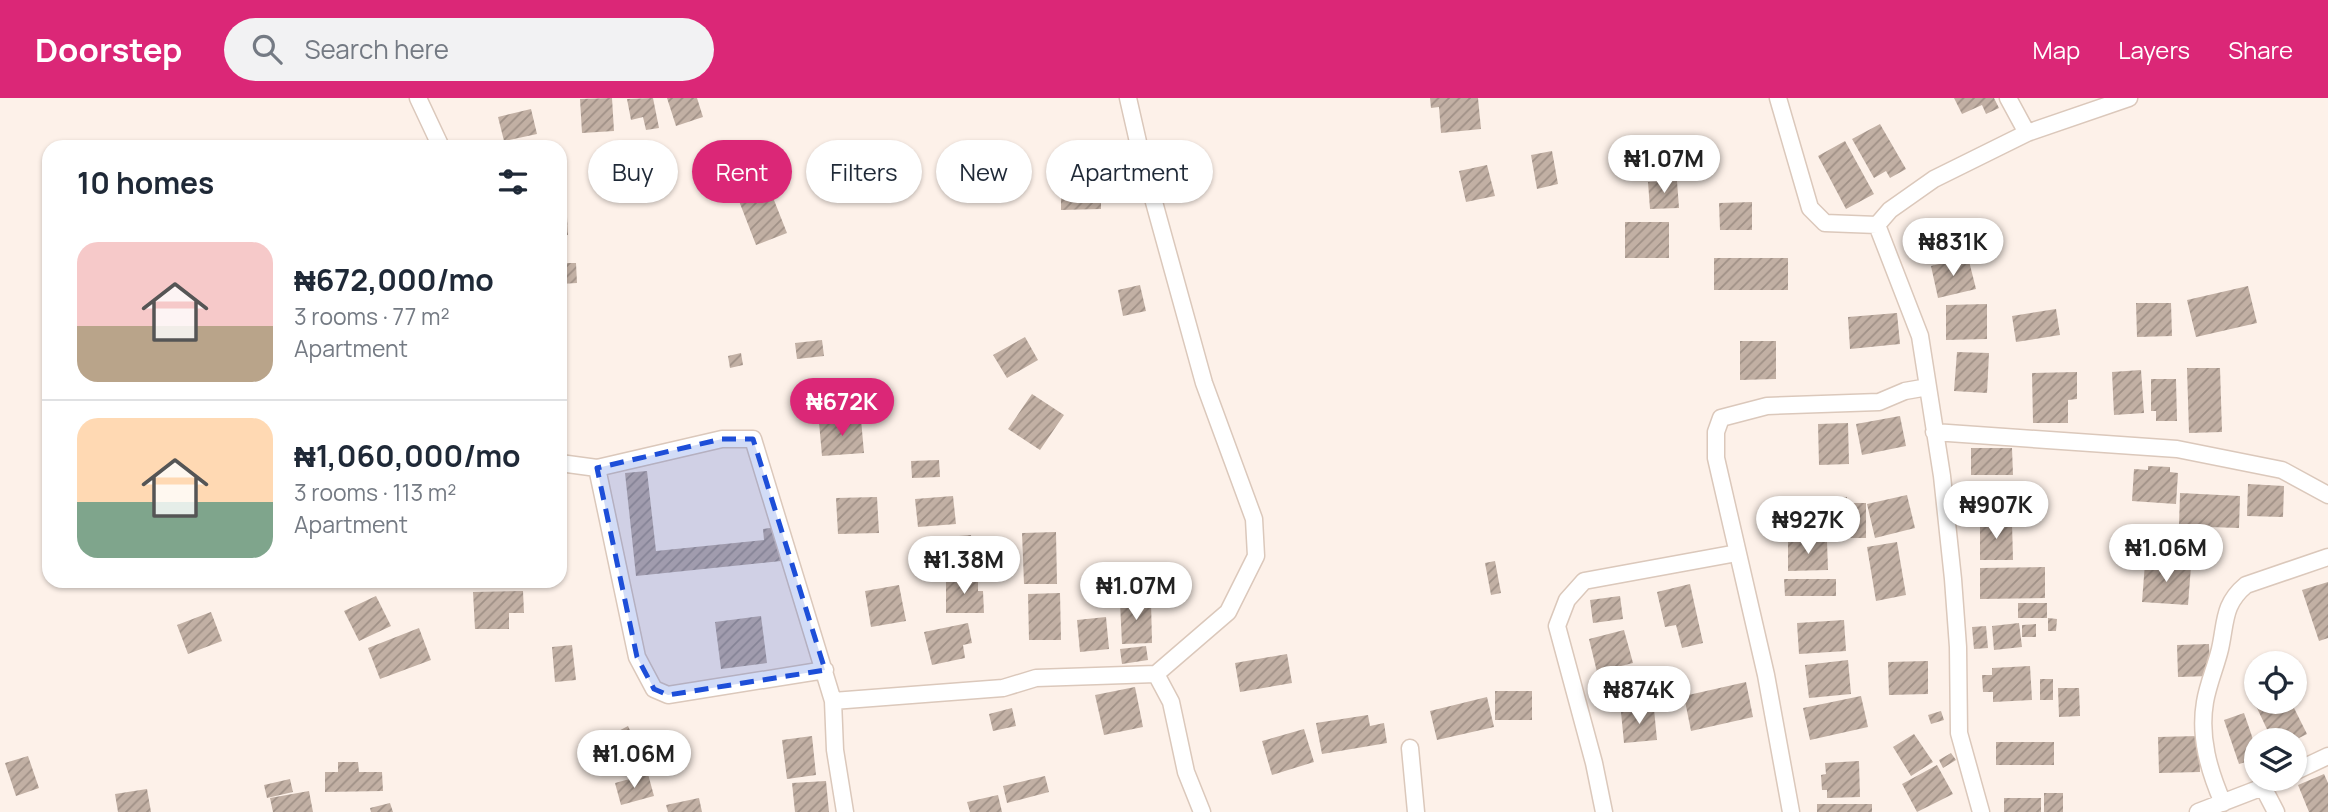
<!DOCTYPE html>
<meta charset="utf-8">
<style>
:root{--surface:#fff;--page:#f2f2f3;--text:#1f2937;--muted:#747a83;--line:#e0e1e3;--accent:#db2777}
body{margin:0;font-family:Manrope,sans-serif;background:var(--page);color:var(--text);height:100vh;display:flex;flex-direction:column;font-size:26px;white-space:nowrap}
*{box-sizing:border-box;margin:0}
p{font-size:23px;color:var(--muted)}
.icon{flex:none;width:38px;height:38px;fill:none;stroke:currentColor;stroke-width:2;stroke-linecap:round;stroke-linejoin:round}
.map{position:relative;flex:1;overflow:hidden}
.details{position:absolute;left:42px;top:42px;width:525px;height:448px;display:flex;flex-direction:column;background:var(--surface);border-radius:21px;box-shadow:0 2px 5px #0004}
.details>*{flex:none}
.banner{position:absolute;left:588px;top:42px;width:665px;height:63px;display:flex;gap:14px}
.controls{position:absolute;left:2244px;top:553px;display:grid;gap:14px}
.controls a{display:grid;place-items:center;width:63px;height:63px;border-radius:50%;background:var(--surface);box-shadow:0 2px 5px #0004;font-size:35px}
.price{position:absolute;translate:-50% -60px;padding:0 16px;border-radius:24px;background:#fff;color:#222;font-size:23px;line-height:46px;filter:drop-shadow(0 2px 4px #0008)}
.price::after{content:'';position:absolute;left:50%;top:42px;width:21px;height:16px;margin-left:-10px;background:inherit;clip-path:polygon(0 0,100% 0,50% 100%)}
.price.selected{background:var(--accent);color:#fff}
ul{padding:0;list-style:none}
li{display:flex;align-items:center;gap:21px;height:175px;padding:0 35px}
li+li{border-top:2px solid var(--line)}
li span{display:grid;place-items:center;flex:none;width:196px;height:140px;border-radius:21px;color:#555}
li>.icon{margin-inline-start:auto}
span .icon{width:84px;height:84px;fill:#fffc;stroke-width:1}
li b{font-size:30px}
h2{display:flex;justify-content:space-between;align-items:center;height:84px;padding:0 35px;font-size:30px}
.chip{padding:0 24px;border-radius:32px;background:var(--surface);box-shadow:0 2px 5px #0004;font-size:24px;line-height:63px}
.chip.selected{background:var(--accent);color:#fff}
header{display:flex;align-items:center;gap:42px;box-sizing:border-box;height:98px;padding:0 35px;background:var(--accent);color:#fff}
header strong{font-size:33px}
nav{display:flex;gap:38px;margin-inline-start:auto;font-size:24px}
.search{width:490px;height:63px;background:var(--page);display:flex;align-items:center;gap:18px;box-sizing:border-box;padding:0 24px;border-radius:38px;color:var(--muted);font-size:26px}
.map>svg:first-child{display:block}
</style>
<header>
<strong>Doorstep</strong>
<div class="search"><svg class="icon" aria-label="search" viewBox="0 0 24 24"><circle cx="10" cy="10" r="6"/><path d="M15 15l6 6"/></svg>Search here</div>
<nav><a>Map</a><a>Layers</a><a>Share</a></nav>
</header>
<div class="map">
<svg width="2328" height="714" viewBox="0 0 2328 714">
<defs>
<pattern id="building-hatch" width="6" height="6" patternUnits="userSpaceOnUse" patternTransform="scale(1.75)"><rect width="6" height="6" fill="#c2b0a4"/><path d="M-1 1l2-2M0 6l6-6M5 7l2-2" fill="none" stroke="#9f9086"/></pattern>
</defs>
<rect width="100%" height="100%" fill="#fdf1e9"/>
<path fill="url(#building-hatch)" d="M612,0L614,33L582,35L580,1Z
M653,0L659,30L646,32L643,19L631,22L627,1Z
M667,0H697L703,19L676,28Z
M1430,0H1478L1481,31L1441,35L1439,9L1431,10Z
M1954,0H1994L1999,10L1986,16L1982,7L1962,16Z
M531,11L537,36L504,43L498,19Z
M1880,26L1906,71L1890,80L1886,73L1874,80L1852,41Z
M1671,43L1672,72L1615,73V44Z
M1845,43L1874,96L1846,111L1818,58Z
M653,44V65L638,66L637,45Z
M1552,53L1558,86L1537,91L1531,57Z
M1487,67L1495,98L1466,104L1459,73Z
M1061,77H1101V111L1061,112Z
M1677,83L1679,110L1650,111L1648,84Z
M770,92L787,135L756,147L739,103Z
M1752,104V132H1720L1719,105Z
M560,119H567L568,137L560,138Z
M1625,124H1669V160H1625Z
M1963,129L1969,151L1929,162L1923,141Z
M560,155H565L566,165H576L577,185L560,186Z
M1968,159L1976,191L1938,200L1931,168Z
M1714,160H1788V192H1714Z
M1140,187L1146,213L1123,218L1118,192Z
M2248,188L2257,225L2196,239L2187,202Z
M2136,205H2171L2172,238L2137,239Z
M1987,206V241L1946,242V207Z
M2056,211L2060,237L2016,244L2012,218Z
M1897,215L1900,246L1850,251L1848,219Z
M1025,239L1038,262L1007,280L993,257Z
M822,242L824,258L797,261L795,245Z
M1740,243H1776V281L1740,282Z
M1957,254L1989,255L1987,295L1954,293Z
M741,255L743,267L730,270L728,258Z
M2187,270H2220L2222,334L2189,335Z
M2141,272L2144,315L2114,317L2112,274Z
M2077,274V301L2068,302V325H2033L2032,275Z
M2151,281H2176L2177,323H2156V313H2151Z
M836,296L837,309L826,310L825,297Z
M1032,296L1064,317L1040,352L1008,331Z
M1900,318L1906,348L1862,357L1856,326Z
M861,321L864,355L822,358L819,324Z
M1848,325L1849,366L1819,367L1818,326Z
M1971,350H2012L2013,377H1971Z
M939,362L940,379L912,380L911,363Z
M2148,368L2170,369V374L2178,375L2176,406L2132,403L2134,371L2148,372Z
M647,373L656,453L764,442L763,431L777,429L781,463L636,478L625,375Z
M2248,386L2284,388L2283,419L2247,418Z
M2031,389L2032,421L2005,422L2003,390Z
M2180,395L2240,398L2239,430L2179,428Z
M1907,397L1915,430L1875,440L1867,406Z
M953,398L956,426L918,429L915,401Z
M877,399L879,435L838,436L836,400Z
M1833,399H1847V405H1866V440H1833Z
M1823,401V437L1791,438V402Z
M1980,424H2012L2013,462H1980Z
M1056,434L1057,486H1024L1022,435Z
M971,437L974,472L949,473L947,439Z
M1827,443L1828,472L1788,473V444Z
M1897,444L1906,497L1876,503L1867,449Z
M1495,463L1501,495L1491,497L1485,465Z
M2145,465L2191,468L2188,507L2142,504Z
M2045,469V500L1980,501V470Z
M946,479H978V493H983L984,515H946Z
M1784,481H1836V498H1785Z
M2328,484V540L2319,543L2302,492Z
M1690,486L1703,545L1682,550L1676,527L1665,529L1657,494Z
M899,487L906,523L871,529L865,493Z
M523,493L524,515H509V531H475L473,494Z
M1060,495L1061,542H1029L1028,496Z
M376,498L391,528L359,543L344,513Z
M1620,498L1623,521L1593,525L1590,502Z
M1151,503L1152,545L1122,546L1120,504Z
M2018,505H2047V520H2018Z
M211,514L222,543L188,556L177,527Z
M761,518L767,565L721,571L715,524Z
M1106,519L1109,551L1080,554L1077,522Z
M2048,520L2057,521L2056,533H2048Z
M1844,522L1846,553L1799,556L1797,525Z
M968,525L972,545L963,547L965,560L932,567L924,534Z
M2019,525L2022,549L1994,552L1992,528Z
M2036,526V539H2022V527Z
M1986,528L1988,550L1974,551L1972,529Z
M419,530L431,562L380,581L368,550Z
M1624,532L1633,565L1597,574L1589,541Z
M2209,546L2210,578L2178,579L2177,547Z
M572,547L576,582L555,584L552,549Z
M1146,548L1148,562L1122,566L1120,551Z
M1287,556L1292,585L1240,594L1235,565Z
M1848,562L1851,596L1809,600L1805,567Z
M1928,563V596L1889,597L1888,564Z
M2030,568L2032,602L1993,604V594H1983L1982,577H1992V570Z
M2040,581H2053V602H2040Z
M1746,584L1753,619L1691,633L1684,598Z
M1135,589L1143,629L1104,637L1095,597Z
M2058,590H2079L2080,618L2059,619Z
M2256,592V604H2291L2307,636L2295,642H2272L2250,595Z
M1495,593H1532V622H1495Z
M1861,598L1868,629L1810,642L1803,610Z
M1487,599L1494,629L1437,642L1430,613Z
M1012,610L1016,628L993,633L989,616Z
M1654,611L1657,642L1624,645L1621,614Z
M1941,613L1944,622L1931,626L1928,617Z
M2244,615L2256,650V661L2239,666L2224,622Z
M1368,617L1370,628L1384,625L1387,645L1322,656L1316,625Z
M628,628L644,662L625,671L609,638Z
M1304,631L1314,664L1272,677L1262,643Z
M1914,636L1933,664L1911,678L1893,649Z
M812,638L816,677L787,681L782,642Z
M2199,638L2200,674L2159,675L2158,639Z
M1996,644H2054V667H1996Z
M1951,655L1956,662L1943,670L1939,662Z
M28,658L39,690L16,698L5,665Z
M1859,663L1860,699L1827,700V692H1822L1821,677L1826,676L1825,665Z
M338,664H358L359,674H382L383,693L325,694V674H338Z
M1937,667L1953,696L1917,714L1902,686Z
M648,676L654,698L621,707L615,685Z
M2324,676L2328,685V714H2309L2298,687Z
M1045,678L1049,694L1007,705L1003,688Z
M290,681L293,694L267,700L264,687Z
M826,683L829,714H795L792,685Z
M147,691L151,714H118L115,696Z
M309,693L313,714H273L270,700Z
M2044,695H2063V714H2044Z
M998,697L1002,714H970L967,704Z
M699,700L702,714H668L666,707Z
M2004,700H2041V714H2004Z
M390,705L393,714H371L370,710Z
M1817,706H1872V714H1817Z"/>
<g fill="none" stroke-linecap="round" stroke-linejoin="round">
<defs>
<path id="street" d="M418,0L441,49
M1778,0L1810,110L1825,125L1877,127
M2008,0L2027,35
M1934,334L2177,351L2282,372L2328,397
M560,365L597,370L722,341H753L833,603L835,652L845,714
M597,370L637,559L654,591L668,597L825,572
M1156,576L1171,604L1186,674L1202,714
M833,603L1003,590L1036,580L1156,576L1228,514L1256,458L1254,421L1204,285L1141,57L1128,0
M1410,650L1416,714
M2294,674L2328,658
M2263,689L2280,681
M2223,705C2209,673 2199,639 2205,604C2208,586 2216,568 2220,551C2226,524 2223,506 2246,487L2328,459
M1604,714L1594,665L1557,528L1567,502L1584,483L1737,455
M1791,714L1766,577L1716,360V334L1721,320L1767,308L1879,304L1905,293L1928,289
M1981,714L1959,635L1958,549L1953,481L1942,378L1920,238L1877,127L1890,112L1934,81L2027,35L2129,0
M2198,714L2263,689L2276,714"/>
</defs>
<use href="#street" stroke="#dbc8bb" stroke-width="19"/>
<use href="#street" stroke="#fff" stroke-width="16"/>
</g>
<path fill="#1d4ed8" fill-opacity="0.2" stroke="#1d4ed8" stroke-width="5" stroke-dasharray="14 9" stroke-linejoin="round" d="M722,341H753L825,572L668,597L654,591L637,559L597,370Z"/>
</svg>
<div class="controls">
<a><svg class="icon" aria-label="locate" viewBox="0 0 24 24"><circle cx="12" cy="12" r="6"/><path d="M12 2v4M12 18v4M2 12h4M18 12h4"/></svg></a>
<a><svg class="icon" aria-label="layers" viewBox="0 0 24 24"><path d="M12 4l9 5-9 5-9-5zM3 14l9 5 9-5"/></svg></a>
</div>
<b class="price" style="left:1664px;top:97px">₦1.07M</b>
<b class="price" style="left:1953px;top:180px">₦831K</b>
<b class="price selected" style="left:842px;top:340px">₦672K</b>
<b class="price" style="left:1996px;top:443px">₦907K</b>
<b class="price" style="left:1808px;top:458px">₦927K</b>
<b class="price" style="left:2166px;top:486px">₦1.06M</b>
<b class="price" style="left:964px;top:498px">₦1.38M</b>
<b class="price" style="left:1136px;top:524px">₦1.07M</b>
<b class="price" style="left:1639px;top:628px">₦874K</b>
<b class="price" style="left:634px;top:692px">₦1.06M</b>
<div class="banner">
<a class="chip">Buy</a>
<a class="chip selected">Rent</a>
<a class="chip">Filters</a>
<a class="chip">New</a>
<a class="chip">Apartment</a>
</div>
<section class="details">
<h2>10 homes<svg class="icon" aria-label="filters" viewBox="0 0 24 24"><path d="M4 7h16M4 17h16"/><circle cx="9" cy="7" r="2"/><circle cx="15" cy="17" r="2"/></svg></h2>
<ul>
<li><span style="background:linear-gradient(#f6c9c9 60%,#b9a48a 0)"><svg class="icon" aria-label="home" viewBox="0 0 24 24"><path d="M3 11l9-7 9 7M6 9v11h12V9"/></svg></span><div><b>₦672,000/mo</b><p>3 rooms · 77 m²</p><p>Apartment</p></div></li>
<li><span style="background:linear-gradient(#ffd9b3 60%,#7fa58c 0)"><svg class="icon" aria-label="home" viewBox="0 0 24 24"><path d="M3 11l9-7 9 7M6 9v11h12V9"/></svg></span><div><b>₦1,060,000/mo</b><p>3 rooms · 113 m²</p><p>Apartment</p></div></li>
</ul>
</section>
</div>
